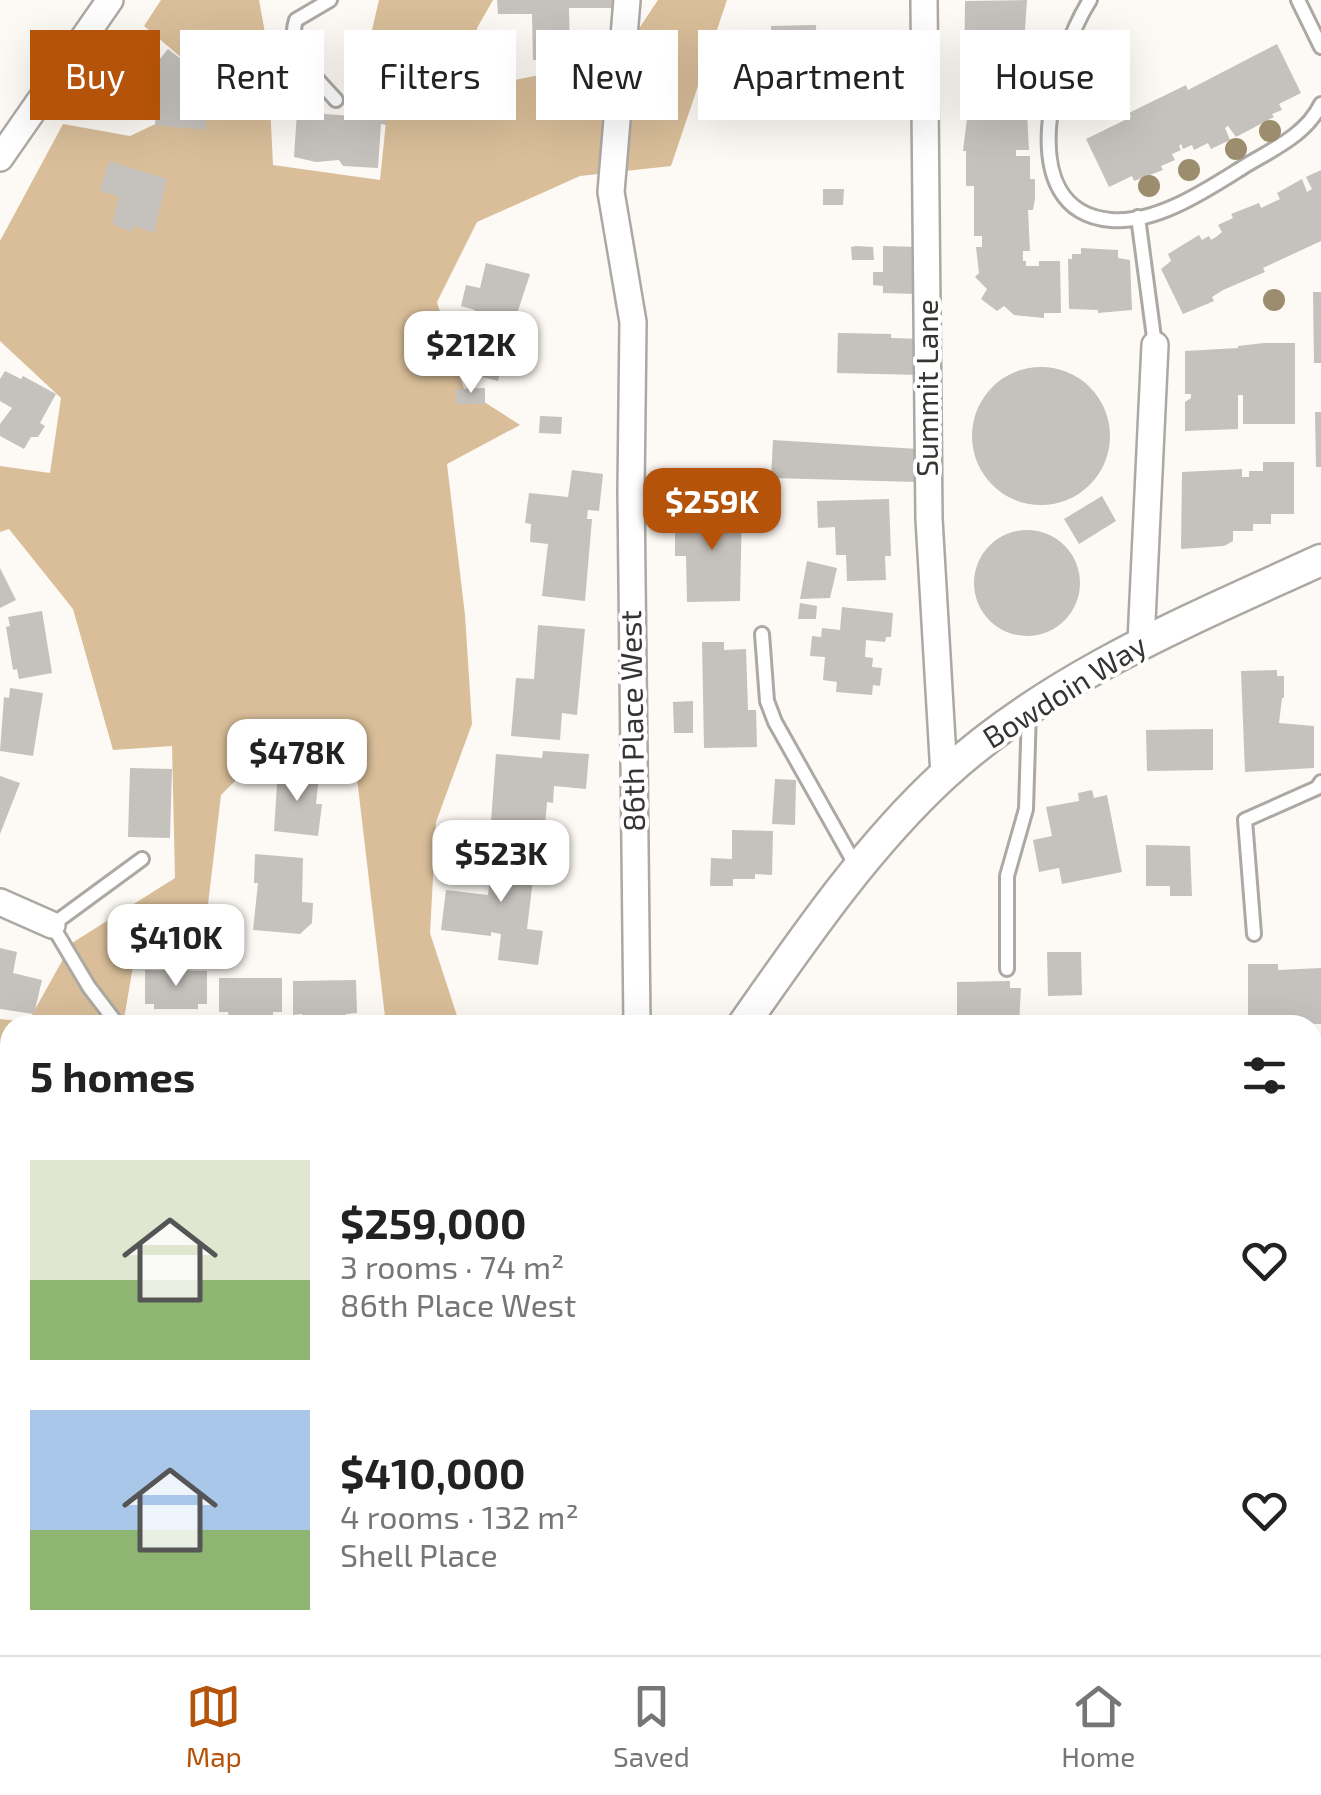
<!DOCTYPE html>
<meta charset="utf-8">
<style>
:root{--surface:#fff;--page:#f6f6f6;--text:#222;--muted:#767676;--line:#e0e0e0;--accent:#b45309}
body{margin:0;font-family:"Exo 2",sans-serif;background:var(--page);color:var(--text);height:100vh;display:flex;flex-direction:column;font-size:38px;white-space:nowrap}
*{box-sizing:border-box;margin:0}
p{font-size:32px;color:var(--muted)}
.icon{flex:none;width:55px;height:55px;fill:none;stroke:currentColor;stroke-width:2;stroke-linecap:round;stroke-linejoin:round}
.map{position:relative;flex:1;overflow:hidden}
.side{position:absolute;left:0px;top:1015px;width:1322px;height:640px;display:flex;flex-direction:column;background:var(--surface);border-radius:30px 30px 0 0;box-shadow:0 10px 40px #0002}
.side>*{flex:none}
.hud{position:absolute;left:30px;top:30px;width:1262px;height:90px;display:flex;gap:20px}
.price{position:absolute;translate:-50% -85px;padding:0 22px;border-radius:20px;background:#fff;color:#222;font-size:32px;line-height:65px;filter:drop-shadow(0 2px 5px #0008)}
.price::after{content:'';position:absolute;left:50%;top:60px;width:30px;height:22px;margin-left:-15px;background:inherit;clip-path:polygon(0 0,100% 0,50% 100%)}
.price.on{background:var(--accent);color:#fff}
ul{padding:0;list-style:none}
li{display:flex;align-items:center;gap:30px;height:250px;padding:0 30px}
li span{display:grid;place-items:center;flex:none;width:280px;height:200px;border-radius:0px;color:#555}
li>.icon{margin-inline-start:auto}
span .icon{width:120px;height:120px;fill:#fffc;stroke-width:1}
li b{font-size:42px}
h2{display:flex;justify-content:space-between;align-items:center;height:120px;padding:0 30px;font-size:42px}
.chip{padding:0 35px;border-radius:0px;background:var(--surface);box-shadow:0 10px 40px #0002;font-size:35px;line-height:90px}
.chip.on{background:var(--accent);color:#fff}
.menu{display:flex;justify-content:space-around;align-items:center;height:140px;border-top:2px solid var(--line);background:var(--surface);font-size:28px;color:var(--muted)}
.menu a{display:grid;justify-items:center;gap:5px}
.menu .on{color:var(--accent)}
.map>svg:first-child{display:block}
</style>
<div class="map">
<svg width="1321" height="1655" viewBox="0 0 1321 1655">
<rect width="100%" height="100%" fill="#fdf9f4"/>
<path fill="#d9be99" d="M161,0H259L267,44L273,165L380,180L390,83L364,64L379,0H493L477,28L479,87L540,75L636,33L658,0H727L671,166L580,176L477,222L437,302L464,389L520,425L447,464L465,615L472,724L436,822L430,933L460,1025H386L355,761L281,735L221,795L206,921L136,948L123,1025H10V1092L0,1091V1019L28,1022L72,943L175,878L172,746L113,750L73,609L9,529L0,532V466L50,473L61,398L0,341V241L63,124L130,136L202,102L208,80L144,26Z"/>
<path fill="#c5c1bc" d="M497,0H612V8H569L570,59L533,60L532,14H498Z
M1027,0L1025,30H1019L1017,75H1023V86H1026V105H1021V113H1027L1029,150H1016V156H1030V179H1035V199L1033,210H1028L1030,251H1023V261H1026V266H1039V261H1060L1061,313H1044V318L1014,315L1004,306L997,311L981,299L987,289L975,277L979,273L976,247H982V236H974V186H966V151H963L967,118V85H964L965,1Z
M816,25L817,55L771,56V26Z
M871,37L873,78H885L886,107L835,109L834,59H829V38Z
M1277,44L1301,93L1279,104L1282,110L1272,114L1274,117L1236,137L1228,126L1225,128L1230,140L1211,149L1208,143L1194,150L1192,145L1183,149L1181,144L1179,146L1181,150L1172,154L1175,160L1161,166L1163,170L1134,181L1132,176L1109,187L1086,139L1131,117L1129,113L1145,105L1186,85L1188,90Z
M168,49L216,86L207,98L206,130L155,125L157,97L144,87L155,73L151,70Z
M355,71L390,74L386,125L381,124L378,168L343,166L339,160L316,162L294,157L297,112L352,116Z
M109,161L167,179L154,233L133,226L131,232L112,224L119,197L100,191Z
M1321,170V241L1263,268L1265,272L1223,290L1212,297L1214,301L1183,314L1161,269L1171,261L1168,254L1199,235L1202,240L1209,236L1211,240L1216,237L1222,232L1218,225L1233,218L1231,214L1259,203L1261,208L1280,199L1277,193L1302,179L1307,192L1312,189L1306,177Z
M823,189H844L843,205H823Z
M856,246L873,247L874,260H852L851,247Z
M883,246L918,247L916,294L883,293V286L873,285V272H883Z
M1081,248L1118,250V258L1130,260L1132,310L1098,313V310L1069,309L1068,259H1072V254H1081Z
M486,263L530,274L506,348L510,349L507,363L502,362L498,381L459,371L475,310L461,306L466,285L480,288Z
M1313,292H1321V363H1314Z
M838,333L891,334V338L921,339L920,375L837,373Z
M1264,343H1295V424H1243V395H1238V429L1185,431V402L1191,398V394H1185V351L1238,348V346Z
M972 436a69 69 0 1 1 138 0a69 69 0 1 1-138 0Z
M5,371L21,379L23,376L56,394L40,423L45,426L38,437H31L24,449L0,436V424L12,408L0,401V379Z
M485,388V404H456V389Z
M1315,412H1321V467H1316Z
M540,416L562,417L561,434L539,433Z
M773,440L918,449L917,482L771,478Z
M1263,462H1294V514H1271V524H1253V531H1233V541L1224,546L1181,549L1182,472L1242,469V477H1249V471H1263Z
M572,470L603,474L599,511L588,510L587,519H592L585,601L542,596L548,544L530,542L531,524L525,523L529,493L568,497Z
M1102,496L1116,521L1079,544L1064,519Z
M889,499L891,556H885L886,580L847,581L846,555H836L835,527L818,528L817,501Z
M724,505L742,507L740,601L687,602L686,556H675V528H688L687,507Z
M974 583a53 53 0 1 1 106 0a53 53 0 1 1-106 0Z
M807,561L837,568L830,598L800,599Z
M0,568L16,600L0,608Z
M800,603L817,606L816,619H798Z
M842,607L893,613L891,637H886L885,642L866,640L865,657L873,658L872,667L882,668L880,686L873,685L872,695L836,692L837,682L823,680L825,657L810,656L812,636L821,637L822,628L840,630Z
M42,611L52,673L19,679L17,669L13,670L6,627L10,626L8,617Z
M538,625L585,629L577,715L562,713L560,740L511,736L516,678L534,679Z
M702,642H724V650L746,649L748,710H756L757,747L704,748Z
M1277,670V676H1284V698H1282L1279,723L1314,726V768L1245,772L1241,671Z
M10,688L43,693L33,756L0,751L4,697L9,698Z
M693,701V733H674L673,702Z
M1213,729V770L1147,771L1146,730Z
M543,751L589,754L586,789L554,786L553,803L547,802L545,826L491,821L496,754L542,758Z
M130,768L172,769L170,838L128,837Z
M278,769L319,776L316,804H322L318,836L274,831Z
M0,776L20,783L0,834Z
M775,779L796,780L795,825L772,824Z
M1092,790L1094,798L1107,795L1122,872L1062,884L1059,868L1039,872L1033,840L1052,836L1046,807L1079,801L1078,793Z
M732,830L773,831L772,875L755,874V879H733V886H710L711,858L732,859Z
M495,841L537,846L527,929L543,931L538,965L498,960L501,934L491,932V936L441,930L446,890L488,895Z
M1146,845L1190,846L1192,896H1170V886H1146Z
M255,854L303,858L302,902L313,903L312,923L300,934L253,930L258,883H254Z
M0,948L17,952L13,973L42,980L34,1014L0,1009Z
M1047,952H1081L1082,995L1048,996Z
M1248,964H1278V970L1321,968V1024L1248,1023Z
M145,970L207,971V1004H198V1009H154V1004H145Z
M219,978H282V1012H273V1016H229L228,1012H219Z
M356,980L357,1013L346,1014V1018L302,1019V1014L293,1015V981Z
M1010,981V988H1021L1019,1025H957V982Z
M1312,1116H1321V1159H1312Z
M1312,1272H1321V1314H1312Z
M1312,1435L1321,1436V1487H1312Z
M0,1549H10V1584H0Z
M1321,1615V1655H1291L1290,1645H1312V1616Z
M131,1645H184V1655H131Z
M654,1645H711L710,1655H653Z
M847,1645H891V1655H847Z
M989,1645H1035L1040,1655H993Z
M1061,1645H1161L1162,1655H1061Z
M1177,1645H1265V1655H1177Z
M296,1649L297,1655H218V1650Z"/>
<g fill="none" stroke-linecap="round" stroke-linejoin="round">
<defs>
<path id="service" d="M330,0L296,20C285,52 317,78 336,100
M1090,0C1056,53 1008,211 1111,220C1157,224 1208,189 1245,166C1273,149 1306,135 1321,104
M1298,0L1321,47
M1138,217L1155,345
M762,634L767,701L775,722L856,866
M1254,934L1245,820L1317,788L1321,782
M1007,969V876L1026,809L1029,711
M118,1025L89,987L52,925L142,859
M501,1655L503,1645"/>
<path id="minor" d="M627,0L611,192L633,322L631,491L637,1025
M924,0L929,519L944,775
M0,158L110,0
M1141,642L1155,345
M0,902L52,925
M1312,1213H1321
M1312,1550L1321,1549
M64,1645V1655
M765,1645V1655"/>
<path id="tertiary" d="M743,1025C804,938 866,847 944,775C1052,676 1190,620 1321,560
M0,1387L10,1390"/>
</defs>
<use href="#service" stroke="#aca8a3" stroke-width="18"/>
<use href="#minor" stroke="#aca8a3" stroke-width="30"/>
<use href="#tertiary" stroke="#aca8a3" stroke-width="35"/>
<use href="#service" stroke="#fff" stroke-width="12"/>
<use href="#minor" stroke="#fff" stroke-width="25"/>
<use href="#tertiary" stroke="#fff" stroke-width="30"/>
</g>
<g fill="#9d8d6f">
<circle cx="1270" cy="131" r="11"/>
<circle cx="1236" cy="149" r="11"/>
<circle cx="1189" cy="170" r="11"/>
<circle cx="1149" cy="186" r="11"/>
<circle cx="1274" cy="300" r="11"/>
</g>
<g text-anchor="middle" stroke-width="8" stroke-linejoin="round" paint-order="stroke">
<g font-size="30" fill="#373533" stroke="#fff">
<text transform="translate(928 388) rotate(-90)" y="10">Summit Lane</text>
<text transform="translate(1065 692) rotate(-32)" y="10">Bowdoin Way</text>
<text transform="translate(633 721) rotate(-91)" y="10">86th Place West</text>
</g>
</g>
</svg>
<b class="price" style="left:471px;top:396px">$212K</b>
<b class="price on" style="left:712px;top:553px">$259K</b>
<b class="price" style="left:297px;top:804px">$478K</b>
<b class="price" style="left:501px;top:905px">$523K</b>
<b class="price" style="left:176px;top:989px">$410K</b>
<div class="hud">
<a class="chip on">Buy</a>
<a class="chip">Rent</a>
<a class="chip">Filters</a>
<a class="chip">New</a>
<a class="chip">Apartment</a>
<a class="chip">House</a>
</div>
<section class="side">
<h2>5 homes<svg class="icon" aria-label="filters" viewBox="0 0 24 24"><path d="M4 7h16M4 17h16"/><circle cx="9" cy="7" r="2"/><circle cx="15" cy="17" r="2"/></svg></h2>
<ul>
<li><span style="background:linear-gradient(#dfe7d0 60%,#8fb573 0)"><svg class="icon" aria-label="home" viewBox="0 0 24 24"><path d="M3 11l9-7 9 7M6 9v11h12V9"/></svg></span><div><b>$259,000</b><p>3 rooms · 74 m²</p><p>86th Place West</p></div><svg class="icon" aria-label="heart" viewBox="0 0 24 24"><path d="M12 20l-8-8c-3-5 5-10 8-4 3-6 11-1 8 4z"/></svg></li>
<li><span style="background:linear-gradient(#a9c7e8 60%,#8fb573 0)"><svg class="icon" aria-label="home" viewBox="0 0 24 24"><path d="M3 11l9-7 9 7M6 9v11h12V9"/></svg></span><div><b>$410,000</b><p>4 rooms · 132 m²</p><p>Shell Place</p></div><svg class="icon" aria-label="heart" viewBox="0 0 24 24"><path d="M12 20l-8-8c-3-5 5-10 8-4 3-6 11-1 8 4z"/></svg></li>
</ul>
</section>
</div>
<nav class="menu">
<a class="on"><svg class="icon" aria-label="map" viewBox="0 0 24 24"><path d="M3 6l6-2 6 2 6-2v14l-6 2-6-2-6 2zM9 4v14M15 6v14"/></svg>Map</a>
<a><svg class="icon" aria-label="saved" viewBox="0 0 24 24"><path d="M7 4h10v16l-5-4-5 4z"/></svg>Saved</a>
<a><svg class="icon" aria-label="home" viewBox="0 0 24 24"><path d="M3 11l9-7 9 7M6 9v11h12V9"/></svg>Home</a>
</nav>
